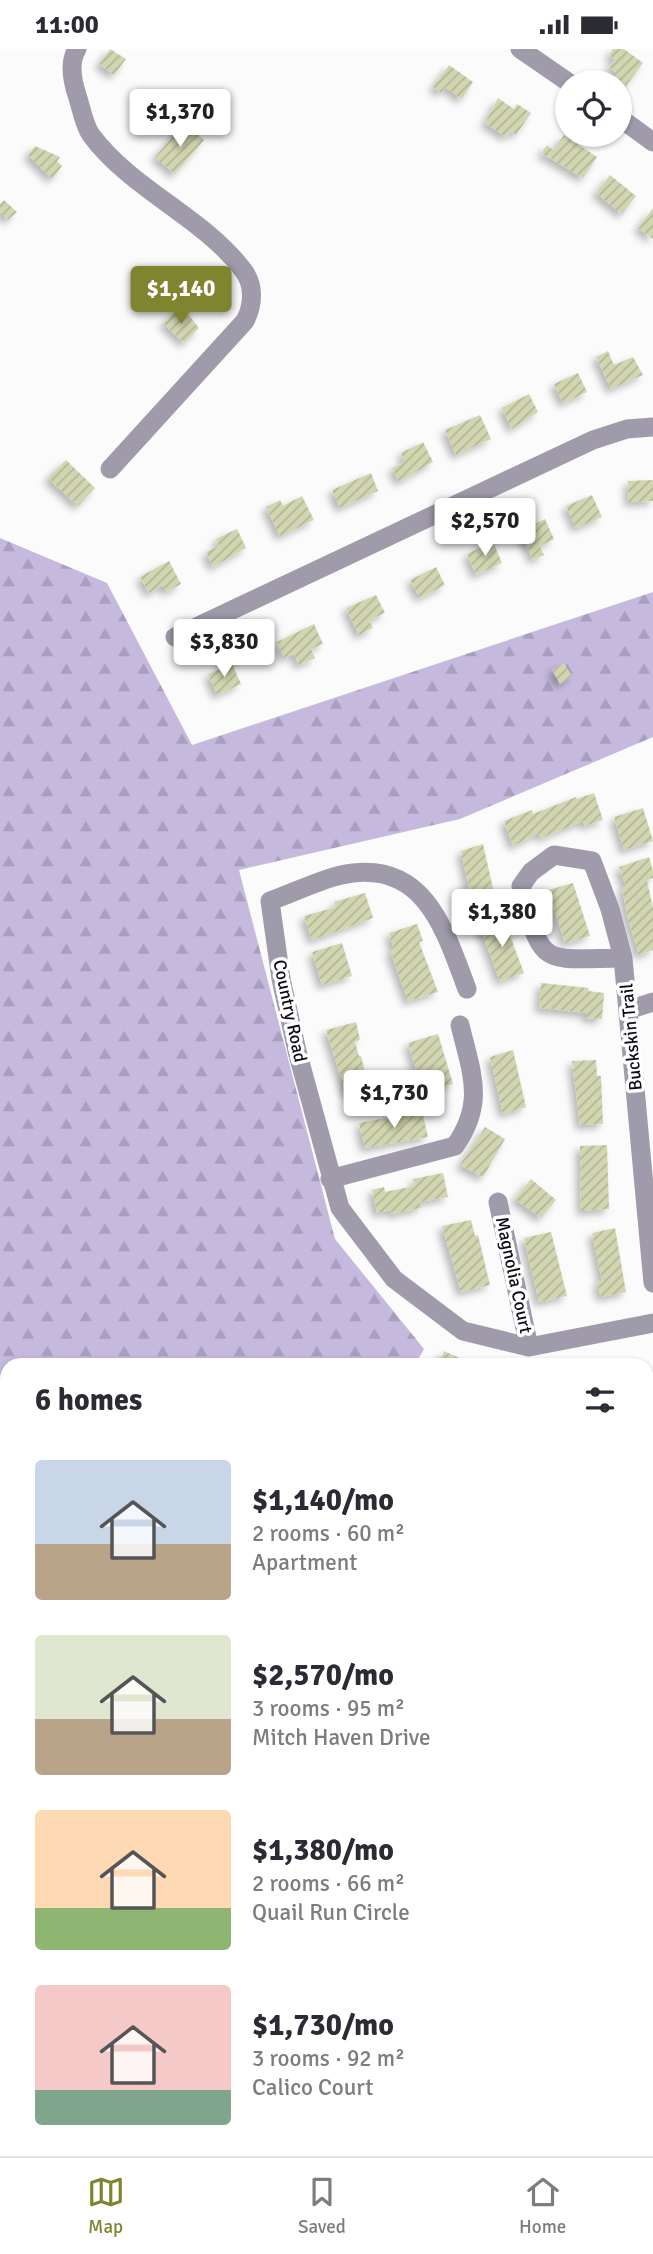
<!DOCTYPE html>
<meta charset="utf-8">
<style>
:root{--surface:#fff;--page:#f2f2f3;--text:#2b2b33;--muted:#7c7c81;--line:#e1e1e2;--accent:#7f842f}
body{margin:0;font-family:Signika,sans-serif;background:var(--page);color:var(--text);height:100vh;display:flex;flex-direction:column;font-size:26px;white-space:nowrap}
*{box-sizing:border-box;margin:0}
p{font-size:23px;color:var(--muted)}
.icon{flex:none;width:38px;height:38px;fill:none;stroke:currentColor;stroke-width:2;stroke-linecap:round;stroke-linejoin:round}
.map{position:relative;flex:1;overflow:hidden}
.sheet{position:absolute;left:0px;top:1309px;width:654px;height:798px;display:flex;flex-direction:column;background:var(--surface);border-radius:21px 21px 0 0;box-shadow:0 2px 5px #0004}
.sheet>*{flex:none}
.buttons{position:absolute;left:555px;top:21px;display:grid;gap:14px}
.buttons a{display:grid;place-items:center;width:77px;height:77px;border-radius:50%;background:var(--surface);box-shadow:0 2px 5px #0004;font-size:35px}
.price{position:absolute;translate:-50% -60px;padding:0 16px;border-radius:7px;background:#fff;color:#222;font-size:23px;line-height:46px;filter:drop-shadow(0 2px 4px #0008)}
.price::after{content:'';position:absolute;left:50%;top:42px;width:21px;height:16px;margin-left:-10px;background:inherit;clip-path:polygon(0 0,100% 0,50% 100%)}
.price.active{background:var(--accent);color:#fff}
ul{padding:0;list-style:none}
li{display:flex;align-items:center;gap:21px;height:175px;padding:0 35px}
li span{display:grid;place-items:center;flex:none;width:196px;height:140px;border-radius:7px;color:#555}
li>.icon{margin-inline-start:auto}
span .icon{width:84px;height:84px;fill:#fffc;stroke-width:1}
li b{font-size:30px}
h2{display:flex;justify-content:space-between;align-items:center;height:84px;padding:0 35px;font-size:30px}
.status{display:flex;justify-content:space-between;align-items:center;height:49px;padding:0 35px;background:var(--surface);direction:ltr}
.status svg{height:19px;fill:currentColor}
.menu{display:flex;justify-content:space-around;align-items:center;height:98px;border-top:2px solid var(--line);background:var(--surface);font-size:19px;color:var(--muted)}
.menu a{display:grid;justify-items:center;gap:4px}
.menu .active{color:var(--accent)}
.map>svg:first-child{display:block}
</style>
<div class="status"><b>11:00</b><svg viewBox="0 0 49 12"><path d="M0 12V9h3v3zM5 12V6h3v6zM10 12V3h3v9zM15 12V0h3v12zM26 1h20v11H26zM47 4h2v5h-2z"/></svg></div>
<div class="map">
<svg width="653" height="2107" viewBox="0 0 653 2107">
<defs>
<pattern id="forest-firs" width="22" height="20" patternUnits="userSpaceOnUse" patternTransform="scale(1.75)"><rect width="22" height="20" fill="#c5b9de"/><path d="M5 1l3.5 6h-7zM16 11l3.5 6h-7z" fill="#a89ebe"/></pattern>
<pattern id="building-hatch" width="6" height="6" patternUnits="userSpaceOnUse" patternTransform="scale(1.75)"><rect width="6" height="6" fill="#d2d6b0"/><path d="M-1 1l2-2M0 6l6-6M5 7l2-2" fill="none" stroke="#b3b696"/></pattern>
<filter id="shadow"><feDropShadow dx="-4.5" dy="4.5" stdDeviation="3.5" flood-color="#0004"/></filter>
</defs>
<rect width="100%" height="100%" fill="#fbfbfb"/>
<path fill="url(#forest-firs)" d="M0,489L107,534L192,696L653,543V688L460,770L239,821L335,1190L424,1300L415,1316H7V1805L0,1791Z"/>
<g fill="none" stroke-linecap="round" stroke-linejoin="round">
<path stroke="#aca1c4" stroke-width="4.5" d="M0,1703L7,1716
M163,2107L166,2100"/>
</g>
<path fill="url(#building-hatch)" filter="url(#shadow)" d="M110,0L126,10L114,26L99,15Z
M613,0H624L643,14L626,37L615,29L618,25L609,18L615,10L609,6Z
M449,16L473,33L462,50L445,38L441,44L433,38Z
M498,49L514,60L517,55L531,64L516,86L511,82L506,88L485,74Z
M184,74L204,91L175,125L155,108Z
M564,86L597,108L583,129L541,104L547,96L553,101Z
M35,97L60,108L57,112L62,117L52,130L28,106Z
M610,126L636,147L622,165L596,144Z
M4,151L17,163L8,171L0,163V155Z
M653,159V190L638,179Z
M178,260L186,268L188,265L199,279L184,294L163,274Z
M608,302L614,316L633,308L643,326L611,340L596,308Z
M578,324L587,343L563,354L554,335Z
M529,345L538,363L512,380L502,359Z
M480,366L491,390L456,406L445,381Z
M423,393L433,413L399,433L392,419L405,413L401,404Z
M66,411L95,439L78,457L48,429Z
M371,424L378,442L340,459L332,441Z
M653,431V452L629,453L628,432Z
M592,446L602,468L576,479L566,457Z
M302,447L314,471L280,487L266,458L280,451L283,457Z
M545,470L554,490L540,497L544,506L533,511L520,482Z
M237,480L246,499L213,518L206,503L219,497L216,490Z
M493,493L502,514L476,526L467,505Z
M169,512L181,535L167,543L163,536L149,544L140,528Z
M436,518L445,536L420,549L410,531Z
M376,546L385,564L369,571L373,579L359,586L346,559Z
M314,575L323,595L311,600L315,609L299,616L294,605L284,609L277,593Z
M564,614L572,627L560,635L552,621Z
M232,615L241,635L217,646L208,625Z
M594,744L603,771L585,777L583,772L541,789L539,784L513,797L504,772L532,761L533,765L576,748L577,750Z
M643,759L653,792L624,801L614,768Z
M483,795L496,853L473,859L461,802Z
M649,808L653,822V829L647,831L653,859V901L639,906L628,870L622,839L626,838L619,818Z
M573,834L590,887L565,894L548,841Z
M365,844L373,869L312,891L304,867L336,858L334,853Z
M503,868L524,924L500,932L479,876Z
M417,875L423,892L419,893L438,943L408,952L390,902L394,901L389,884Z
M342,894L352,927L322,936L312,903Z
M541,934L589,939L588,942L604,944L602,970L586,969L587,964L539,959Z
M356,973L360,991L355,993L359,1007H361L365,1023L369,1022L373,1038L346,1045L326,981Z
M438,985L453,1035L423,1044L408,994Z
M513,1001L526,1058L503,1065L490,1008Z
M596,1011L597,1027H601L603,1075L580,1076L572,1012Z
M422,1062L428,1088L365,1099L359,1074Z
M485,1078L505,1090L483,1128L460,1116Z
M607,1096L609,1160L581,1162L580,1097Z
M443,1124L448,1148L420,1153L421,1159L392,1165L391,1161L377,1164L372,1141L384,1138L385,1143L415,1137L413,1130Z
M531,1130L556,1151L541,1169L515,1150Z
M471,1171L475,1187L478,1186L490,1236L461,1243L442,1177Z
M615,1179L626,1243L601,1248L597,1233L602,1232L592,1184Z
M551,1183L567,1247L539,1253L524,1189Z
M444,1302L475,1316H438Z
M7,2005V2047L0,2036V2009Z"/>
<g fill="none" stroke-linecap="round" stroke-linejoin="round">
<path stroke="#a09bab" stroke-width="19" d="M77,0C69,13 72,31 77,46C81,58 84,76 91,86C132,141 203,168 243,221C255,236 253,257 245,272L110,420
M520,0L568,33
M620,69L653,93
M175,588L593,391L627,380L653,378
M623,909C542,910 542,920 521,837L531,823L554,806L592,812L610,860L623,909L653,1234
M467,940C446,885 427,815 353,824C326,827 296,843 270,852L281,930L297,1002L340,1159L394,1230L463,1282L529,1298L653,1274
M628,961L653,953
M330,1130L455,1097C486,1053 471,1023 460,976
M498,1153L529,1298
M648,1804L653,1806
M537,2100L541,2107"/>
</g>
<g text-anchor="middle" stroke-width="7" stroke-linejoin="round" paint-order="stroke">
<g font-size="18" fill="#0f0b15" stroke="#fff">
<text transform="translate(290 962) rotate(78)" y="6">Country Road</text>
<text transform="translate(631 988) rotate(-95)" y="6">Buckskin Trail</text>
<text transform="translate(514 1226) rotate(78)" y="6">Magnolia Court</text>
</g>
</g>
</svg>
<div class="buttons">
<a><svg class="icon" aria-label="locate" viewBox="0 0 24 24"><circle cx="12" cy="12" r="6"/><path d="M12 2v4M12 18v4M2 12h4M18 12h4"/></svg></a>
</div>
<b class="price" style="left:180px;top:100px">$1,370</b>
<b class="price active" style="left:181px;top:277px">$1,140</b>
<b class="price" style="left:485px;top:509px">$2,570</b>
<b class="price" style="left:224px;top:630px">$3,830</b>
<b class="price" style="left:502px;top:900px">$1,380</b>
<b class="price" style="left:394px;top:1081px">$1,730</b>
<section class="sheet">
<h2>6 homes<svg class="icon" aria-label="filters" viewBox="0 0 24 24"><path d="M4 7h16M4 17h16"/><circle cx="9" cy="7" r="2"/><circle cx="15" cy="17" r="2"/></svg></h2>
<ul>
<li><span style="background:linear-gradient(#c9d6e8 60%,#b9a48a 0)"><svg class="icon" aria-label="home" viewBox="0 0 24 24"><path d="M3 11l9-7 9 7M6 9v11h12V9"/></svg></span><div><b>$1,140/mo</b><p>2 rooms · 60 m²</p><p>Apartment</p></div></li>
<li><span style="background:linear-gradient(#dfe7d0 60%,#b9a48a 0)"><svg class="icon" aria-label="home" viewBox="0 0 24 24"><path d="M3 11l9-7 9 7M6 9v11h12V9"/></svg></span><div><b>$2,570/mo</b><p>3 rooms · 95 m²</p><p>Mitch Haven Drive</p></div></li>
<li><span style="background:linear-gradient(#ffd9b3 70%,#8fb573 0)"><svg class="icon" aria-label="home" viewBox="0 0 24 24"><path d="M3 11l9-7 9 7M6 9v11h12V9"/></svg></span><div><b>$1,380/mo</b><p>2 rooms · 66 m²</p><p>Quail Run Circle</p></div></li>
<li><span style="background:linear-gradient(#f6c9c9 75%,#7fa58c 0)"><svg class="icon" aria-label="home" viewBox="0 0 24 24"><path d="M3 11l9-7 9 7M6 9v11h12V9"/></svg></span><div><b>$1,730/mo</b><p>3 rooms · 92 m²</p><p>Calico Court</p></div></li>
</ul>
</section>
</div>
<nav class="menu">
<a class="active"><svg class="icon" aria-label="map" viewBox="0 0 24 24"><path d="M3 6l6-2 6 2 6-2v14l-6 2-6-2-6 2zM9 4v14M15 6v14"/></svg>Map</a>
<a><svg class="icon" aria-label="saved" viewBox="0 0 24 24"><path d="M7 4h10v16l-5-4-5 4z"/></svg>Saved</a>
<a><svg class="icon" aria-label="home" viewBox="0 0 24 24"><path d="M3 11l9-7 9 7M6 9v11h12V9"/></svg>Home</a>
</nav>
